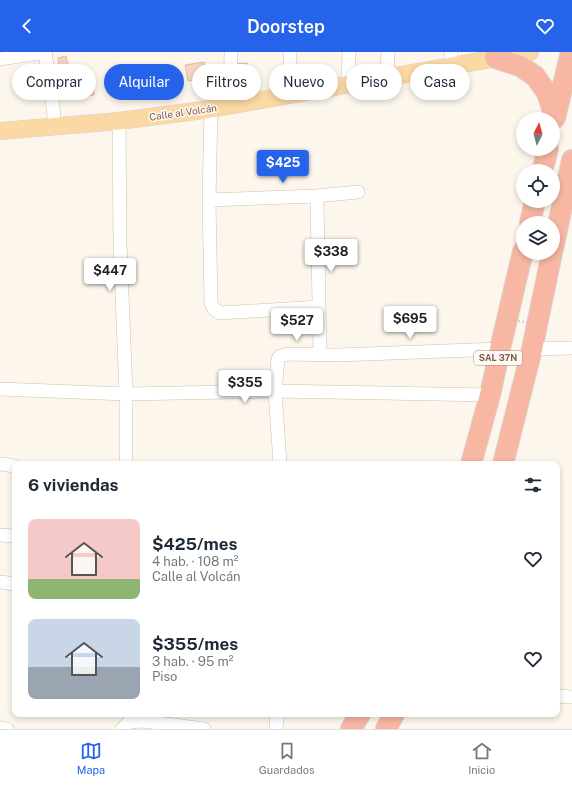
<!DOCTYPE html>
<html lang="es">
<meta charset="utf-8">
<style>
:root{--surface:#fff;--page:#f2f2f3;--text:#1f2937;--muted:#747a83;--line:#e0e1e3;--accent:#2563eb}
body{margin:0;font-family:"Public Sans",sans-serif;background:var(--page);color:var(--text);height:100vh;display:flex;flex-direction:column;font-size:15px;white-space:nowrap}
*{box-sizing:border-box;margin:0}
p{font-size:13px;color:var(--muted)}
.icon{flex:none;width:22px;height:22px;fill:none;stroke:currentColor;stroke-width:2;stroke-linecap:round;stroke-linejoin:round}
.map{position:relative;flex:1;overflow:hidden}
.details{position:absolute;left:12px;top:409px;width:548px;height:256px;display:flex;flex-direction:column;background:var(--surface);border-radius:8px;box-shadow:0 2px 6px #0003}
.details>*{flex:none}
.banner{position:absolute;left:12px;top:12px;width:548px;height:36px;display:flex;gap:8px}
.needle{width:26px;rotate:6deg}
.fabs{position:absolute;left:516px;top:60px;display:grid;gap:8px}
.fabs a{display:grid;place-items:center;width:44px;height:44px;border-radius:50%;background:var(--surface);box-shadow:0 2px 6px #0003;font-size:20px}
.price{position:absolute;translate:-50% -34px;padding:0 9px;border-radius:4px;background:#fff;color:#222;font-size:13px;line-height:26px;filter:drop-shadow(0 1px 2px #0008)}
.price::after{content:'';position:absolute;left:50%;top:24px;width:12px;height:9px;margin-left:-6px;background:inherit;clip-path:polygon(0 0,100% 0,50% 100%)}
.price.active{background:var(--accent);color:#fff}
ul{padding:0;list-style:none}
li{display:flex;align-items:center;gap:12px;height:100px;padding:0 16px}
li span{display:grid;place-items:center;flex:none;width:112px;height:80px;border-radius:8px;color:#555}
li>.icon{margin-inline-start:auto}
span .icon{width:48px;height:48px;fill:#fffc;stroke-width:1}
li b{font-size:17px}
h2{display:flex;justify-content:space-between;align-items:center;height:48px;padding:0 16px;font-size:17px}
.pill{padding:0 14px;border-radius:18px;background:var(--surface);box-shadow:0 2px 6px #0003;font-size:14px;line-height:36px}
.pill.active{background:var(--accent);color:#fff}
header{display:flex;justify-content:space-between;align-items:center;height:52px;padding:0 16px;background:var(--accent);color:#fff;font-size:18px;font-weight:600}
.menu{display:flex;justify-content:space-around;align-items:center;height:56px;border-top:1px solid var(--line);background:var(--surface);font-size:11px;color:var(--muted)}
.menu a{display:grid;justify-items:center;gap:2px}
.menu .active{color:var(--accent)}
.map>svg:first-child{display:block}
</style>
<header><svg class="icon" aria-label="back" viewBox="0 0 24 24"><path d="M15 5l-7 7 7 7"/></svg>Doorstep<svg class="icon" aria-label="heart" viewBox="0 0 24 24"><path d="M12 20l-8-8c-3-5 5-10 8-4 3-6 11-1 8 4z"/></svg></header>
<div class="map">
<svg width="572" height="677" viewBox="0 0 572 677">
<rect width="100%" height="100%" fill="#fdf6ec"/>
<path fill="#f3d5c3" stroke="#e6bba3" d="M66,4L68,13L59,15L58,6Z
M204,10L207,26L188,29L185,13Z
M247,11L248,21L233,22L232,12Z
M127,28H135L136,39L128,40Z
M93,32L94,43L74,45L72,35Z"/>
<g fill="none" stroke-linecap="round" stroke-linejoin="round">
<defs>
<path id="minor" d="M45,0L52,47L55,74
M0,7L45,0
M451,14V0
M387,26L388,0
M348,32L349,0
M290,43V0
M230,54L231,0
M211,57L209,148L211,251L214,257L220,261L319,255
M119,69L120,191L126,342V412
M316,144L317,149L320,303
M209,148L316,144L358,140
M532,297L572,296
M0,337L126,342L275,339L490,343
M0,412L15,414
M280,412L275,339L278,307L280,304L288,302L338,303L500,297
M0,483L15,484
M0,530L15,532
M557,644L572,645
M0,676L7,677
M122,677L129,670L143,669L204,677
M276,677L277,662"/>
<path id="major" d="M0,79L119,69L211,57L530,0"/>
<path id="highway" d="M495,6L520,14L535,24L547,41L555,65
M555,66L571,0
M542,119L548,97
M530,171L535,149
M553,197L572,108
M471,412L490,343L500,297L523,199
M503,412L532,297L552,201
M351,677L360,662
M386,677L394,662"/>
</defs>
<use href="#minor" stroke="#d1beb0" stroke-width="14"/>
<use href="#major" stroke="#dad1cd" stroke-width="18"/>
<use href="#highway" stroke="#dad1cd" stroke-width="22"/>
<use href="#minor" stroke="#fff" stroke-width="13"/>
<use href="#major" stroke="#fbd9a5" stroke-width="17"/>
<use href="#highway" stroke="#f7b7a3" stroke-width="20"/>
<path stroke="#d9b8a5" stroke-width="2.5" stroke-dasharray="1 3" stroke-linecap="butt" d="M499,265L545,274"/>
</g>
<g text-anchor="middle" stroke-width="3" stroke-linejoin="round" paint-order="stroke">
<rect fill="#fffaf3" stroke="#a28b7f" stroke-width="1" x="474" y="299" width="48" height="14" rx="3"/>
<g font-size="9" font-weight="bold" fill="#7a5c4d">
<text x="498" y="309">SAL 37N</text>
</g>
<g font-size="10" fill="#7a5c4d" stroke="#fffaf3">
<text transform="translate(183 60) rotate(-8)" y="4">Calle al Volcán</text>
</g>
</g>
</svg>
<div class="fabs">
<a><svg class="needle" viewBox="-14 -14 28 28"><path d="M0-13l5 13h-10z" fill="#e53935"/><path d="M0 13l5-13h-10z" fill="#747a83"/></svg></a>
<a><svg class="icon" aria-label="locate" viewBox="0 0 24 24"><circle cx="12" cy="12" r="6"/><path d="M12 2v4M12 18v4M2 12h4M18 12h4"/></svg></a>
<a><svg class="icon" aria-label="layers" viewBox="0 0 24 24"><path d="M12 4l9 5-9 5-9-5zM3 14l9 5 9-5"/></svg></a>
</div>
<b class="price active" style="left:283px;top:132px">$425</b>
<b class="price" style="left:331px;top:221px">$338</b>
<b class="price" style="left:110px;top:240px">$447</b>
<b class="price" style="left:410px;top:288px">$695</b>
<b class="price" style="left:297px;top:290px">$527</b>
<b class="price" style="left:245px;top:352px">$355</b>
<div class="banner">
<a class="pill">Comprar</a>
<a class="pill active">Alquilar</a>
<a class="pill">Filtros</a>
<a class="pill">Nuevo</a>
<a class="pill">Piso</a>
<a class="pill">Casa</a>
</div>
<section class="details">
<h2>6 viviendas<svg class="icon" aria-label="filters" viewBox="0 0 24 24"><path d="M4 7h16M4 17h16"/><circle cx="9" cy="7" r="2"/><circle cx="15" cy="17" r="2"/></svg></h2>
<ul>
<li><span style="background:linear-gradient(#f6c9c9 75%,#8fb573 0)"><svg class="icon" aria-label="home" viewBox="0 0 24 24"><path d="M3 11l9-7 9 7M6 9v11h12V9"/></svg></span><div><b>$425/mes</b><p>4 hab. · 108 m²</p><p>Calle al Volcán</p></div><svg class="icon" aria-label="heart" viewBox="0 0 24 24"><path d="M12 20l-8-8c-3-5 5-10 8-4 3-6 11-1 8 4z"/></svg></li>
<li><span style="background:linear-gradient(#c9d6e8 60%,#9aa5b1 0)"><svg class="icon" aria-label="home" viewBox="0 0 24 24"><path d="M3 11l9-7 9 7M6 9v11h12V9"/></svg></span><div><b>$355/mes</b><p>3 hab. · 95 m²</p><p>Piso</p></div><svg class="icon" aria-label="heart" viewBox="0 0 24 24"><path d="M12 20l-8-8c-3-5 5-10 8-4 3-6 11-1 8 4z"/></svg></li>
</ul>
</section>
</div>
<nav class="menu">
<a class="active"><svg class="icon" aria-label="map" viewBox="0 0 24 24"><path d="M3 6l6-2 6 2 6-2v14l-6 2-6-2-6 2zM9 4v14M15 6v14"/></svg>Mapa</a>
<a><svg class="icon" aria-label="saved" viewBox="0 0 24 24"><path d="M7 4h10v16l-5-4-5 4z"/></svg>Guardados</a>
<a><svg class="icon" aria-label="home" viewBox="0 0 24 24"><path d="M3 11l9-7 9 7M6 9v11h12V9"/></svg>Inicio</a>
</nav>
